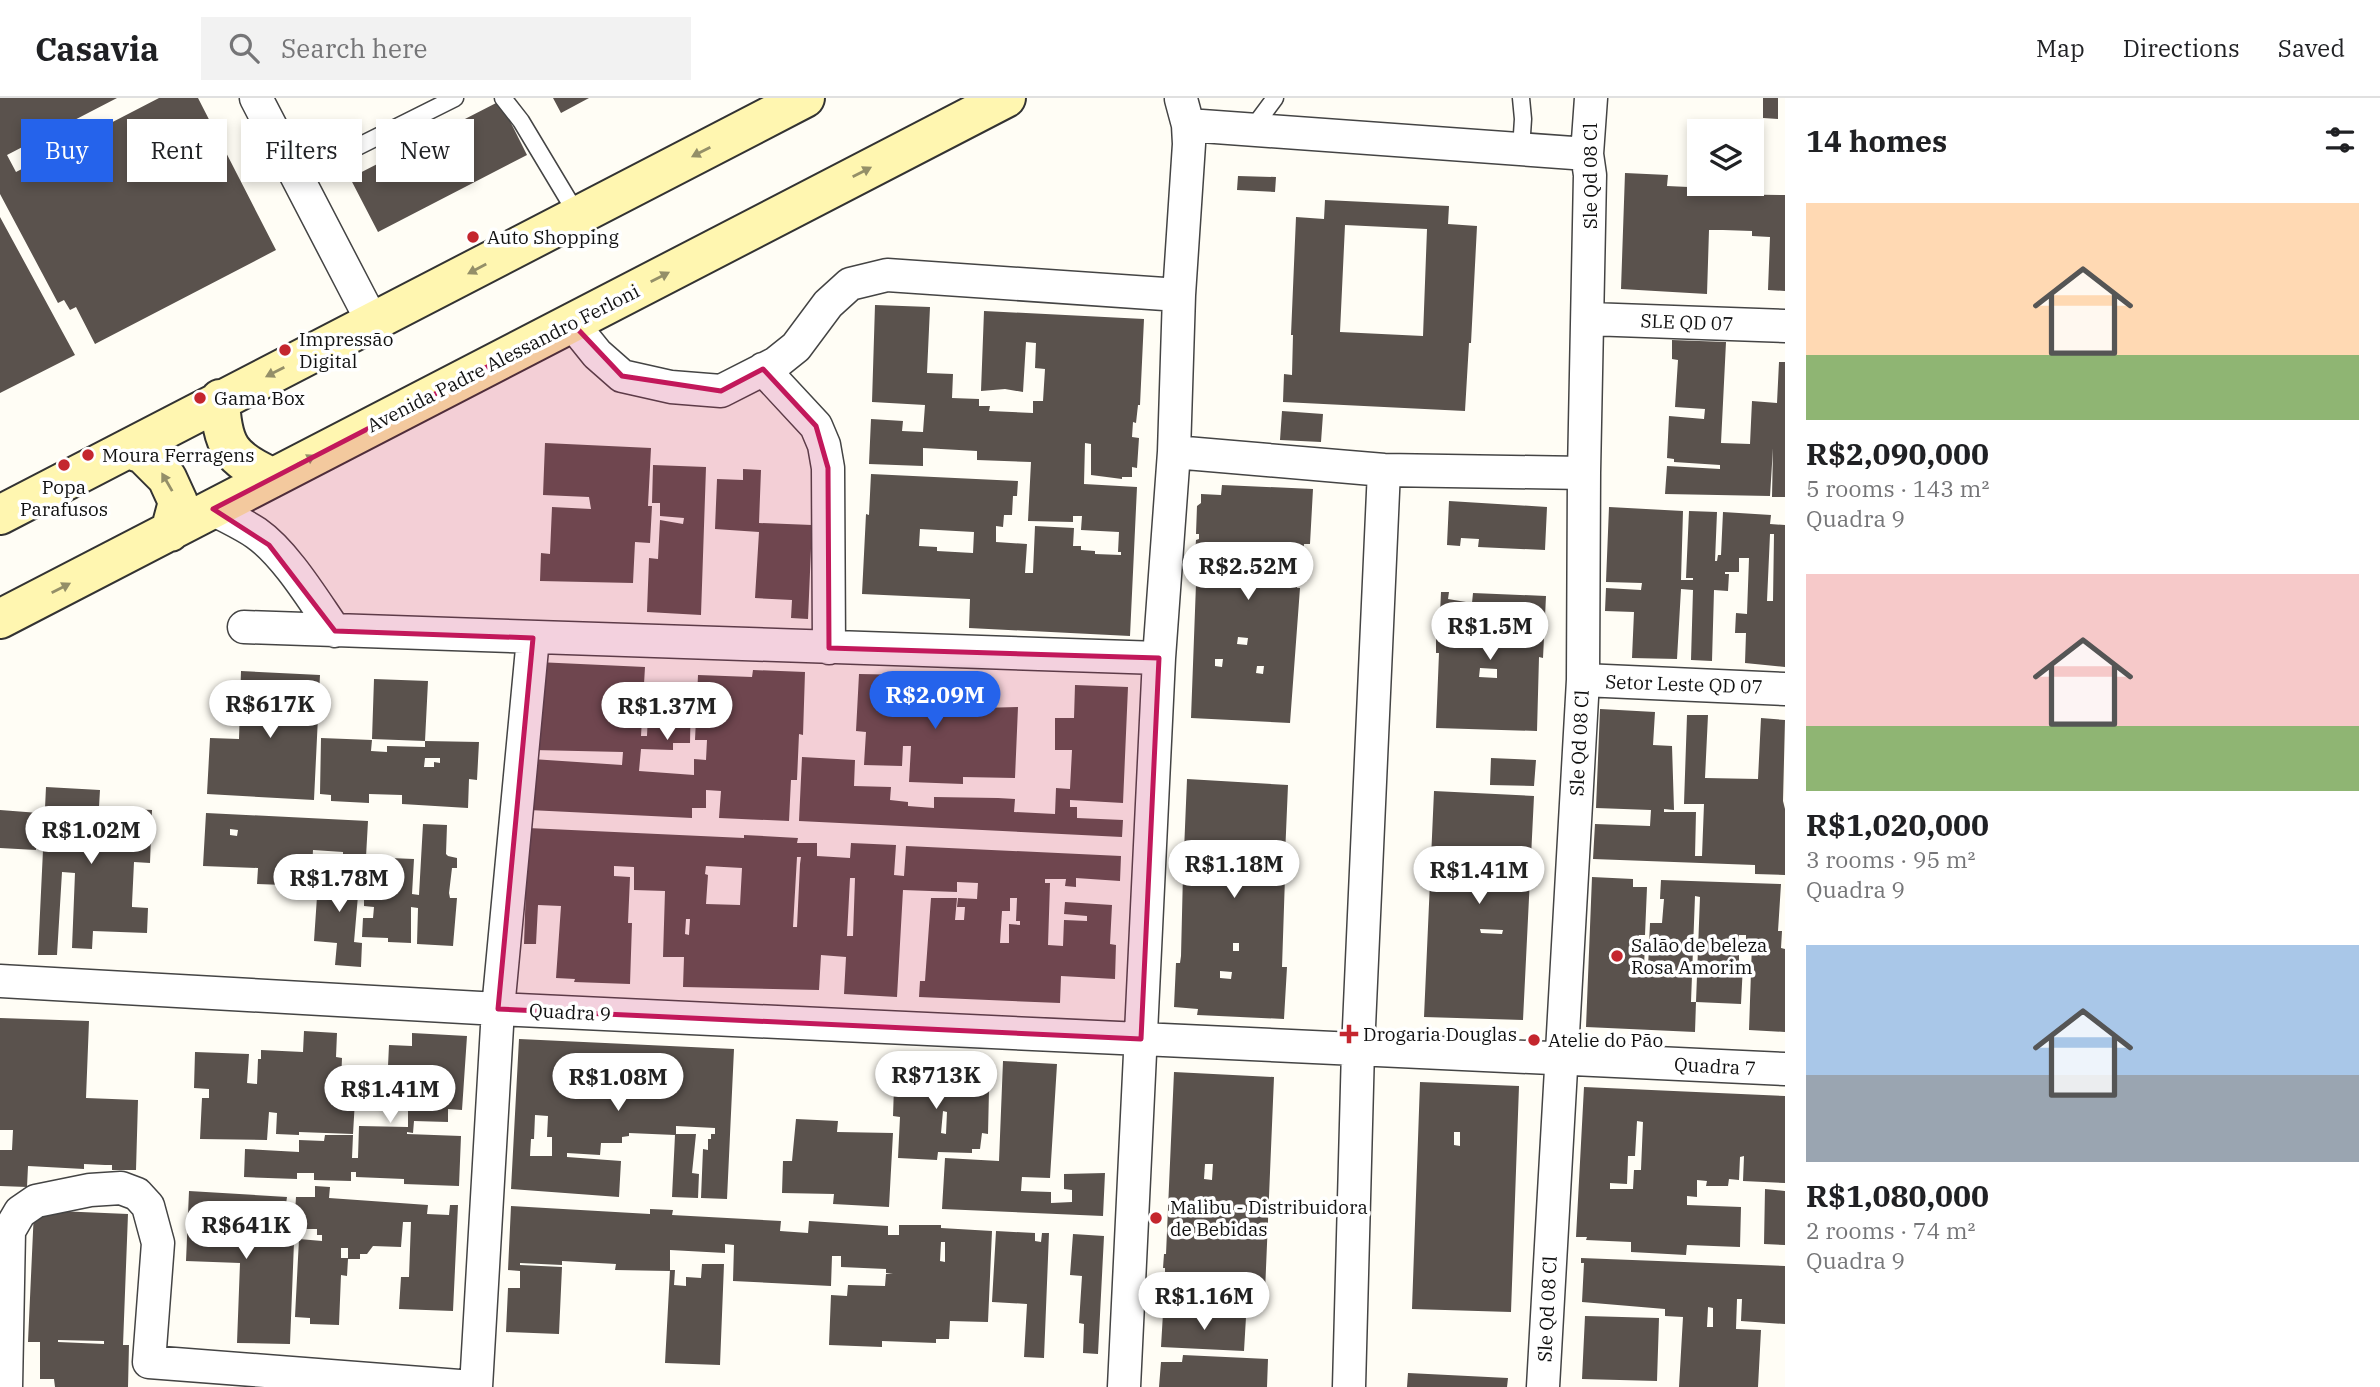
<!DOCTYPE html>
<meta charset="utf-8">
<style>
:root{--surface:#fff;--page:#f2f2f2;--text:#202124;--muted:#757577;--line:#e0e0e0;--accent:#2563eb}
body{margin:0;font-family:"IBM Plex Serif",serif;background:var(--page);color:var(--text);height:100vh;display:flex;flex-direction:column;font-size:26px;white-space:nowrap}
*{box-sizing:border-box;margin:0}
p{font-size:23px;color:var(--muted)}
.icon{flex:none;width:38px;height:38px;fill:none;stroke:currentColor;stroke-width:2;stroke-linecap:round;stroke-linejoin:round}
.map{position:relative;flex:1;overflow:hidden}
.details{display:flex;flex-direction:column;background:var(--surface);width:595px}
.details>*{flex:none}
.top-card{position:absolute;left:21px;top:21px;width:665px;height:63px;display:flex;gap:14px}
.tools{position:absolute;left:1687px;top:21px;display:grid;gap:14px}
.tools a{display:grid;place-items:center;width:77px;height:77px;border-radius:0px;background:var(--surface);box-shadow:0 4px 10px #0003;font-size:35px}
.price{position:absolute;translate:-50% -60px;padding:0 16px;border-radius:24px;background:#fff;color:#222;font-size:23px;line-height:46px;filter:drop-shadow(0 2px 4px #0008)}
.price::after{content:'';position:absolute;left:50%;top:42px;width:21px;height:16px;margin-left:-10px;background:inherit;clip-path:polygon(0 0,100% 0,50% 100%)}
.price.selected{background:var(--accent);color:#fff}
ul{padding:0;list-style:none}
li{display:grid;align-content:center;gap:14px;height:371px;padding:0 21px}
li span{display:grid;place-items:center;height:217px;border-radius:0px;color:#555}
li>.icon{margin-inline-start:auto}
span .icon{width:126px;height:126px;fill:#fffc;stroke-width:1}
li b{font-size:30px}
h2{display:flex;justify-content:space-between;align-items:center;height:84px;padding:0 21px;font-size:30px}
.chip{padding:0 24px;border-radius:0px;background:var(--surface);box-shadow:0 4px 10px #0003;font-size:24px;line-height:63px}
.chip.selected{background:var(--accent);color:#fff}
header{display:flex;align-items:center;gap:42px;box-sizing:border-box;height:98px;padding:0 35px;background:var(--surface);border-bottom:2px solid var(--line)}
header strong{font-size:33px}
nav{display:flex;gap:38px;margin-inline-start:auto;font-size:24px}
.search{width:490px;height:63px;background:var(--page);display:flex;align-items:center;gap:18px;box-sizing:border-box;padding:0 24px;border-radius:0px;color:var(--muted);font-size:26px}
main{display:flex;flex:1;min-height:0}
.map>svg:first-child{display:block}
</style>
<header>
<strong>Casavia</strong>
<div class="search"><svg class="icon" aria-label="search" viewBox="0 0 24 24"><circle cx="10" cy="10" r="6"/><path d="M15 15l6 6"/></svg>Search here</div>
<nav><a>Map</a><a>Directions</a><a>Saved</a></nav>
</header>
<main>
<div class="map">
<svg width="1785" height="1289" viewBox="0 0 1785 1289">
<rect width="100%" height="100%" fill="#fffdf5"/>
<path fill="#5a524d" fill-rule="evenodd" d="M0,0H117L7,57L16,74L159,0H198L276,152L95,246L76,209L70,212L64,202L58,205L0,96Z
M553,0H589L561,15Z
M1763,0H1778V21L1763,20Z
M500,3L527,57L378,134L350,80Z
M1625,75L1668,77L1667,88L1710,90V96L1785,97V193L1768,192L1770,139L1752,138V133L1723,132H1709L1707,196L1621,191Z
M1238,78L1276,79L1275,94L1237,92Z
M1325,102L1449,108L1448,126L1477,128L1471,245H1469L1465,313L1283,304L1284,276L1292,277L1293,237H1291L1296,119L1324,121ZM1345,127L1427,131L1423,238L1340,234Z
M0,119L75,257L0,295Z
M875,207L930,209L927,275L953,276L952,300L979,301V308H990L989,313L1033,315V303H1043L1045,271L1035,270L1036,245L1026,244L1023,294L1005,291L981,293L984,213L1144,221L1140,307H1138L1136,325L1133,324L1132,339L1139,340L1137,370L1132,369V379H1122V381L1091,377V346L1085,345L1084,386L1137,389L1130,538L969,530L970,501L862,496L866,416L869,417L871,376L1018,383L1017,398H1013L1012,417H1004L1003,429L996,428V444L1027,446L1025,475H1033L1035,428L1074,430L1073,448H1081V452L1095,453V456L1121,457V454H1118L1119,434L1081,432L1082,418H1073V424L1028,423L1031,364L977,362V353L923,350V368L869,366L871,321L903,323L902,333L923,334L925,307L872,304ZM920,431L974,434L973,455L937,453V449L919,448Z
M1672,242L1726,244L1721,345L1750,346L1752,303L1777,305L1779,264H1785V399H1772L1773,350L1770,398L1665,396L1667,368L1720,371V367L1674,364V361L1667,360L1669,318L1704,321L1705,311L1675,309L1678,262L1672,261Z
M1282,313L1323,316L1321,344L1280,342Z
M545,345L651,350L648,408H652L650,445L635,444L633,485L540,483L541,455L550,456L552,409L591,411L589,399L543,397Z
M653,367L706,369L701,517L647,514L649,460L658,461L660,422L683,426L684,420L660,418V405H652Z
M743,371L761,372L759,425L812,427L808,521L791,520L792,502L755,500L759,434L715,431L717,381L743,382Z
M1222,387L1313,391L1310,446H1304L1303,462H1299L1297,490H1300L1290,625L1191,620L1196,486H1198L1200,456H1195L1196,442L1199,441V436H1196L1197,408L1201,405V396L1221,397ZM1240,473L1257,474V481L1240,479ZM1238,539L1248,540L1247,547L1237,546ZM1215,561H1223L1222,569L1215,568ZM1257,568H1264L1263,576L1256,575Z
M1449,403L1547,409L1545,452L1478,449L1479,441L1461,440L1460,448L1447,447Z
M1609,409L1683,413L1681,482H1693V480H1686L1689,413L1717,414L1715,463H1717L1718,457H1721L1723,414L1771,417L1770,426L1785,427V569L1745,565L1746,535H1735L1736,515L1747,516L1749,460H1739V474H1725V476H1729L1728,493L1714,492L1712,563L1691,562L1693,492L1681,491L1677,561L1632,560L1634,514L1605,513L1606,490L1641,492L1642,485L1606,484ZM1770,436H1774L1773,503H1767Z
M1441,494H1449L1448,501L1472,505L1473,495L1546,498L1543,560L1539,559L1537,633L1436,630L1439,555H1436V539H1439ZM1480,570L1497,571V580L1479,579Z
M537,564L645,569L641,638H647L649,594L691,596L690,645H673V652L641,651L639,673L694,677V661L706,662L707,642H695L698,577L752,579L753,572L805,574L803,637L799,636L797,682H791L789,723L719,720L721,693L706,692V710H692V720L529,712L532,661L622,667L623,654L533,652Z
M241,573L320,577L314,702L207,696L210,640L239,641Z
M859,576L914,577L913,600L925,601L939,602L941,578L967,580L966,606H979V610L1018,609L1015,680L963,679V686L909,684L911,648H903L902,668L864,667L866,634L856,633Z
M374,581L428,583L425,643L372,641Z
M1075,587L1128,589L1123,705L1070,702V709H1077V720L1123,722L1122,739L799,723L802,659L855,662L854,688L891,689L890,702L908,704V708L934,710V699L998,700L1015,701L1014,714L1055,716L1056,690L1070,691L1072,652H1055V620H1074Z
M1600,611L1655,614L1653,647L1672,648L1674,712L1664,711V714H1696L1695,758H1702L1704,706H1684L1687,617H1708L1705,680L1758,681L1761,620L1785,622L1783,703L1785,711V777L1755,776V767L1593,761L1595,726L1650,728L1651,712L1596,710Z
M321,640L372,642L371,653L387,654V648L425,649V643L479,644L477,682L469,681L468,710L402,706V697L369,696V705L331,703V697L320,696ZM425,660H440V665L434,664V669H424Z
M1491,660L1536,662L1534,688L1490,687Z
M1187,681L1288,687L1285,758L1288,759L1287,779H1285L1282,869H1287L1284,921L1197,917L1198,911L1174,909L1176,865H1180L1181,858L1183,775H1181L1182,753H1184ZM1233,845H1239V853H1233ZM1220,873L1232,874L1231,881L1220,880Z
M46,689L100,692L99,709L152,712L150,765L134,764L132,806V809L148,810L147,835L93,833L92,851L72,850L75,775L62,774L57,857H38Z
M1434,693L1534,698L1523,922L1424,919ZM1480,831L1503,832L1502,836L1481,835Z
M0,712L39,715L36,752L0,750Z
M206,715L368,723L366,759L414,761L412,796L419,797L423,726L447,727L446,756L448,758L457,760V770H452L449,795L450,800H457L453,848L417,846L418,810L411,809V845L388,844V840L362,839L363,820H373L374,809L364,808V791H375L376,778L365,777L366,768L343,766V754L313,752L311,788L257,786L258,770L203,768ZM230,731L238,732L237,738L230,737Z
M528,730L744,740V737L798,740L797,745H817V758L850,760L851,745L896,747L894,777L904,778L906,748L1121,758L1120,783L1076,780V789L1065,788L1066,781H1045V785H1050L1048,847L1063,848L1064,822L1087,823V818L1064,816L1065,804L1112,807L1110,846L1116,847L1115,881L1061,878L1060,905L919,899L920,883H925L931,800H957L955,822H964L965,809H957L958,800L977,801L978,785L957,784V794L903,792L897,899L844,896L846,859L821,857L819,892L683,889L684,859H663L665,793L634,792V769L614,768V778L630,779L628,825H632L630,886L574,884L575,881L556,880L561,808L538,807L536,846H524ZM797,759H801L800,766L797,829H793ZM706,768L742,770L740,807L706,806L708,777L705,776ZM850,780H855L853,838H847ZM1010,800H1017L1016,823H1020V827L1009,826V845H1000L1002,813H1010ZM686,821H690L689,837L685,836Z
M319,769L358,772L357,786H359L354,844L362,845L361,869L335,867L337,845L314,843Z
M1592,779L1633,781V789H1647L1645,837H1639V845L1645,846L1644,869L1648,870L1650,825H1662L1664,801H1660L1661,782L1781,786L1778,833H1782L1781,850L1785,851V934L1749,932L1752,845H1746V837H1739V866H1743L1741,906L1696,904L1700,799L1695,798L1691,904H1696L1695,934L1586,929Z
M0,920L89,923L86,1000L138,1002L136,1072H112V1067H105L84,1066V1071L28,1068L27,1089L0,1088V1052H12L13,1032H0Z
M304,933L337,935L336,959L342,960L341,985H356L353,1036L299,1034V1037L276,1036L277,1015L269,1014L267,1042L200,1041L202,1000H209V991L194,990L195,954L249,956L247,985L257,986L258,961H261V952L303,954Z
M412,935L467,938L462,1012L448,1011V1024L414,1023L413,1035L407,1034V1036L461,1038L459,1088L404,1086V1081L356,1079V1074H351V1083L314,1082V1075H297V1081L244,1079L245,1051L299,1054V1042L324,1043L325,1037H353L352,1060H358L359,1028L408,1029V1011L386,1010L389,947L412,948Z
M519,941L734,951L727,1101L701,1100L703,1051L708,1052V1041H711V1036H715V1030L676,1028V1036H696L692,1075L699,1076L698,1100L672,1099L675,1037L629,1035V1038L622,1039V1045H601L600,1057L567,1055V1059L621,1063L619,1099L511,1091ZM535,1017L548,1018L547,1039H552V1058H530L531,1041H534Z
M895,959L950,961L948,991L989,992L988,1036L982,1035L980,1051H972V1055L938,1054L937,1062L898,1060L900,1019L893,1018ZM943,1013L947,1014L946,1036L941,1035Z
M1003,963L1057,966L1050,1080L1022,1079L1021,1093L1051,1094V1105L1072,1104V1092L1064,1091V1076L1105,1075L1103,1118L942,1111L945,1060L999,1063Z
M1174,974L1274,979L1265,1194H1268L1267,1207L1233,1204L1232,1206L1219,1205V1203L1195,1204L1196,1201H1183L1184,1203H1161L1162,1190L1165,1189V1170H1163L1164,1156H1166ZM1205,1066H1213L1212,1082L1204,1081Z
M1420,984L1519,988L1511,1214L1412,1211ZM1454,1034H1460V1048L1454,1047Z
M1584,989L1785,998V1085L1743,1083L1744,1058L1740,1059L1739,1082L1729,1081L1728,1088H1706L1707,1083L1697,1082V1099L1687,1098V1107L1741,1109L1740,1149L1687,1147L1686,1157L1631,1154V1144L1586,1142L1587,1139H1576ZM1637,1023L1643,1024L1641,1072H1634L1633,1091H1610V1085L1627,1086L1628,1058H1635Z
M796,1021L838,1023L837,1034L893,1035L889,1109L833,1106L834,1096L782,1095L783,1063H792Z
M315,1088L330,1089L329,1100L428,1107L427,1116L449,1117L450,1107H458L453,1213L399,1211L401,1179H409L411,1124H403L401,1149L373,1148L367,1156H360V1161H348L347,1178L341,1177L339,1227L310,1226V1220L295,1219L299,1141L322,1143V1137H317V1131H294L296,1099H315ZM341,1150H348V1160H341Z
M1765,1091L1785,1093V1147L1764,1146Z
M189,1093L287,1099L286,1106H274V1118L242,1117L241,1144H294L290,1246L237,1245L240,1165L186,1163Z
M511,1108L650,1116V1111L673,1112L672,1117L781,1123L780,1133L808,1135L809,1123L888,1128V1137H899V1127H941V1130L992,1133L988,1224L950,1223L949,1241H936V1245L882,1243V1249L829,1247L831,1197L847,1198L848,1187L885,1188L886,1176L893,1175H886V1171L841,1169V1158H832L831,1188L733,1183L734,1147L725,1146V1155L670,1152V1173L615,1172L616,1166L562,1163V1167L520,1165V1167L562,1169L559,1236L506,1234L508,1190H520V1173L508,1172ZM941,1144H945V1164L940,1163Z
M34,1112L128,1116L123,1247H129L128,1289H55L54,1281H40V1244H28ZM58,1242L104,1243V1246L58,1244Z
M996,1133L1035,1135V1143L1041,1144L1042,1135H1049L1044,1260L1024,1259L1027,1206L992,1204Z
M1073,1136L1104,1138L1098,1256L1083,1255L1084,1226L1079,1225L1082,1178L1070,1177Z
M1581,1160L1785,1168V1226L1741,1223L1742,1201H1737L1736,1231L1761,1232L1758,1289H1679L1683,1219L1665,1218V1211L1582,1204L1584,1165H1581ZM1708,1209L1713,1210V1229H1707Z
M702,1166H724L720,1267L665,1265L670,1172H675L674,1187L686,1188V1179L701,1180Z
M1163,1215L1246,1219L1244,1253L1161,1249Z
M1585,1218L1659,1220L1657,1283L1582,1281Z
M1183,1257L1268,1261L1267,1289H1159L1161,1264H1182Z
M1408,1275L1508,1280L1507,1289H1407Z"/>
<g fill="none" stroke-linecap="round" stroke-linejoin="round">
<defs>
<path id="lane" d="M503,0L521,23L578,118
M1252,31L1275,0
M1521,51L1523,21L1521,0
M297,79L455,0"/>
<path id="street" d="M256,0L373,225
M1188,27L1587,56
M1589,221L1785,228
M572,225L597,256L622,278L671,289L721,293L776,265L796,249L828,206L850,186L887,177L1179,197
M763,271L816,328L824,347L828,370L829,550
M1174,354L1384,372L1584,375
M213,411C227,419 243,426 256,435C286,456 314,503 335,533
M244,529L1159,560
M1583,582L1785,591
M0,883L498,911L1785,971
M6,1289L9,1133L20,1114L36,1103L90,1092L121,1090L137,1096L148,1108L158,1145L149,1264L472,1289
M476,1289L498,911L533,540
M1124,1289L1159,560L1174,354L1179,197L1189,46L1188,27L1181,1
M1349,1289L1358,951L1384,372
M1543,1289L1583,582L1584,375L1590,77L1587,56L1591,0"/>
<path id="secondary" d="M220,301C222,348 230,360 272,379
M128,351L143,356L167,380L178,404L170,434
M0,417L805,0
M0,521L1006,0"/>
</defs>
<use href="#lane" stroke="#444" stroke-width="19"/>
<use href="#street" stroke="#444" stroke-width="35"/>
<use href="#secondary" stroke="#333" stroke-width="42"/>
<use href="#lane" stroke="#fff" stroke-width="16"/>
<use href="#street" stroke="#fff" stroke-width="32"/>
<use href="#secondary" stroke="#fff6b0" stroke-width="38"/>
</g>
<defs><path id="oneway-solid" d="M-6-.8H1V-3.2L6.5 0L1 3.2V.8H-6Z" transform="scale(1.75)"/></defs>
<g fill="#948f68">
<use href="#oneway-solid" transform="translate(701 54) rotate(153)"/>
<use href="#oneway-solid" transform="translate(862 74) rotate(-27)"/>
<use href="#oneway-solid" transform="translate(477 171) rotate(152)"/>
<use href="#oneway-solid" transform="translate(660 179) rotate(-27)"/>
<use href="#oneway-solid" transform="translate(275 274) rotate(153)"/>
<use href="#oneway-solid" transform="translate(306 362) rotate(-27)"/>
<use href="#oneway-solid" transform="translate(167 384) rotate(-120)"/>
<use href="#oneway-solid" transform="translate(61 490) rotate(-27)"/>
</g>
<path fill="#c2185b" fill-opacity="0.2" stroke="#c2185b" stroke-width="5" stroke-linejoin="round" d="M572,225L622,278L721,293L763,271L816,328L828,370L829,550L1159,560L1141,941L498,911L533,540L335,533L269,447L213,411Z"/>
<g fill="#c4262e" stroke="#fff" stroke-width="2.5">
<circle cx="473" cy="139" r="7"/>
<circle cx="285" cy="252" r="7"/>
<circle cx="200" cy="300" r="7"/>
<circle cx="88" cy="357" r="7"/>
<circle cx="64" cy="367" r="7"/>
<circle cx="1617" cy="858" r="7"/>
<path d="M1345.5 925.5h7v7h7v7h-7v7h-7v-7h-7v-7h7z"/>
<circle cx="1534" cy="942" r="7"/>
<circle cx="1156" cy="1120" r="7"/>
</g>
<g text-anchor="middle" stroke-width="7" stroke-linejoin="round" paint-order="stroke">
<g font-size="19" fill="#111" stroke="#fff">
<text transform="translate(1590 78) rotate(-90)" y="7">Sle Qd 08 Cl</text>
<text transform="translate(1687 224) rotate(2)" y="7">SLE QD 07</text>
<text transform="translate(503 260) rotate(-27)" y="7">Avenida Padre Alessandro Ferloni</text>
<text transform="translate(1684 586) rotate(2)" y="7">Setor Leste QD 07</text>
<text transform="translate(1579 645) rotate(-87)" y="7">Sle Qd 08 Cl</text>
<text transform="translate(570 914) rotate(3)" y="7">Quadra 9</text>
<text transform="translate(1715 968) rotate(3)" y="7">Quadra 7</text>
<text transform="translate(1547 1211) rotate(-87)" y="7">Sle Qd 08 Cl</text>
</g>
<g font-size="19" fill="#111" stroke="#fff" text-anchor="start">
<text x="487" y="146">Auto Shopping</text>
<text x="299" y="248">Impressão<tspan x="299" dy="22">Digital</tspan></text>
<text x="214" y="307">Gama Box</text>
<text x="102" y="364">Moura Ferragens</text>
<text x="64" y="396" text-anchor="middle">Popa<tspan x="64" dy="22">Parafusos</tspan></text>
<text x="1631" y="854">Salão de beleza<tspan x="1631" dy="22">Rosa Amorim</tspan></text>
<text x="1363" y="943">Drogaria Douglas</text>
<text x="1548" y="949">Atelie do Pão</text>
<text x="1170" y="1116">Malibu - Distribuidora<tspan x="1170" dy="22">de Bebidas</tspan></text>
</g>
</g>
</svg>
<div class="tools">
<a><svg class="icon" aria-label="layers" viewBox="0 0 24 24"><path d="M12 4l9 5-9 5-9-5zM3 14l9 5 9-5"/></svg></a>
</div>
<b class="price" style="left:1248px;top:504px">R$2.52M</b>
<b class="price" style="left:1490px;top:564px">R$1.5M</b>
<b class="price selected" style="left:935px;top:633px">R$2.09M</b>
<b class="price" style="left:270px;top:642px">R$617K</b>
<b class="price" style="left:667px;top:644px">R$1.37M</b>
<b class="price" style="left:91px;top:768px">R$1.02M</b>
<b class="price" style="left:1234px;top:802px">R$1.18M</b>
<b class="price" style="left:1479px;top:808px">R$1.41M</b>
<b class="price" style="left:339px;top:816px">R$1.78M</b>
<b class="price" style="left:936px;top:1013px">R$713K</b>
<b class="price" style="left:618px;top:1015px">R$1.08M</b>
<b class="price" style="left:390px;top:1027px">R$1.41M</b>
<b class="price" style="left:246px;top:1163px">R$641K</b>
<b class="price" style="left:1204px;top:1234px">R$1.16M</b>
<div class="top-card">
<a class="chip selected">Buy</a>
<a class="chip">Rent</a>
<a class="chip">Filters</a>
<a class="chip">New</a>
</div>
</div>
<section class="details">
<h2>14 homes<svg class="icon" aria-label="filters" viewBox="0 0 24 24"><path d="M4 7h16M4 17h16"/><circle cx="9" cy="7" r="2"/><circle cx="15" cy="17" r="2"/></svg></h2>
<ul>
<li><span style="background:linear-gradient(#ffd9b3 70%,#8fb573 0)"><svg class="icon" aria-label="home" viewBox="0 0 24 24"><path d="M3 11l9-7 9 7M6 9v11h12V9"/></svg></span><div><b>R$2,090,000</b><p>5 rooms · 143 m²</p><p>Quadra 9</p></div></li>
<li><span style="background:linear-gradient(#f6c9c9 70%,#8fb573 0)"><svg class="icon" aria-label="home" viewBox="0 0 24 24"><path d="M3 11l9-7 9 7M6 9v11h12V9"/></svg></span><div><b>R$1,020,000</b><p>3 rooms · 95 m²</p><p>Quadra 9</p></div></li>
<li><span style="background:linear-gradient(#a9c7e8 60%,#9aa5b1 0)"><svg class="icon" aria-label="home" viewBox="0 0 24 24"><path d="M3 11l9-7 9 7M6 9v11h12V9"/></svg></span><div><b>R$1,080,000</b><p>2 rooms · 74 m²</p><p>Quadra 9</p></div></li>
</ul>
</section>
</main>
